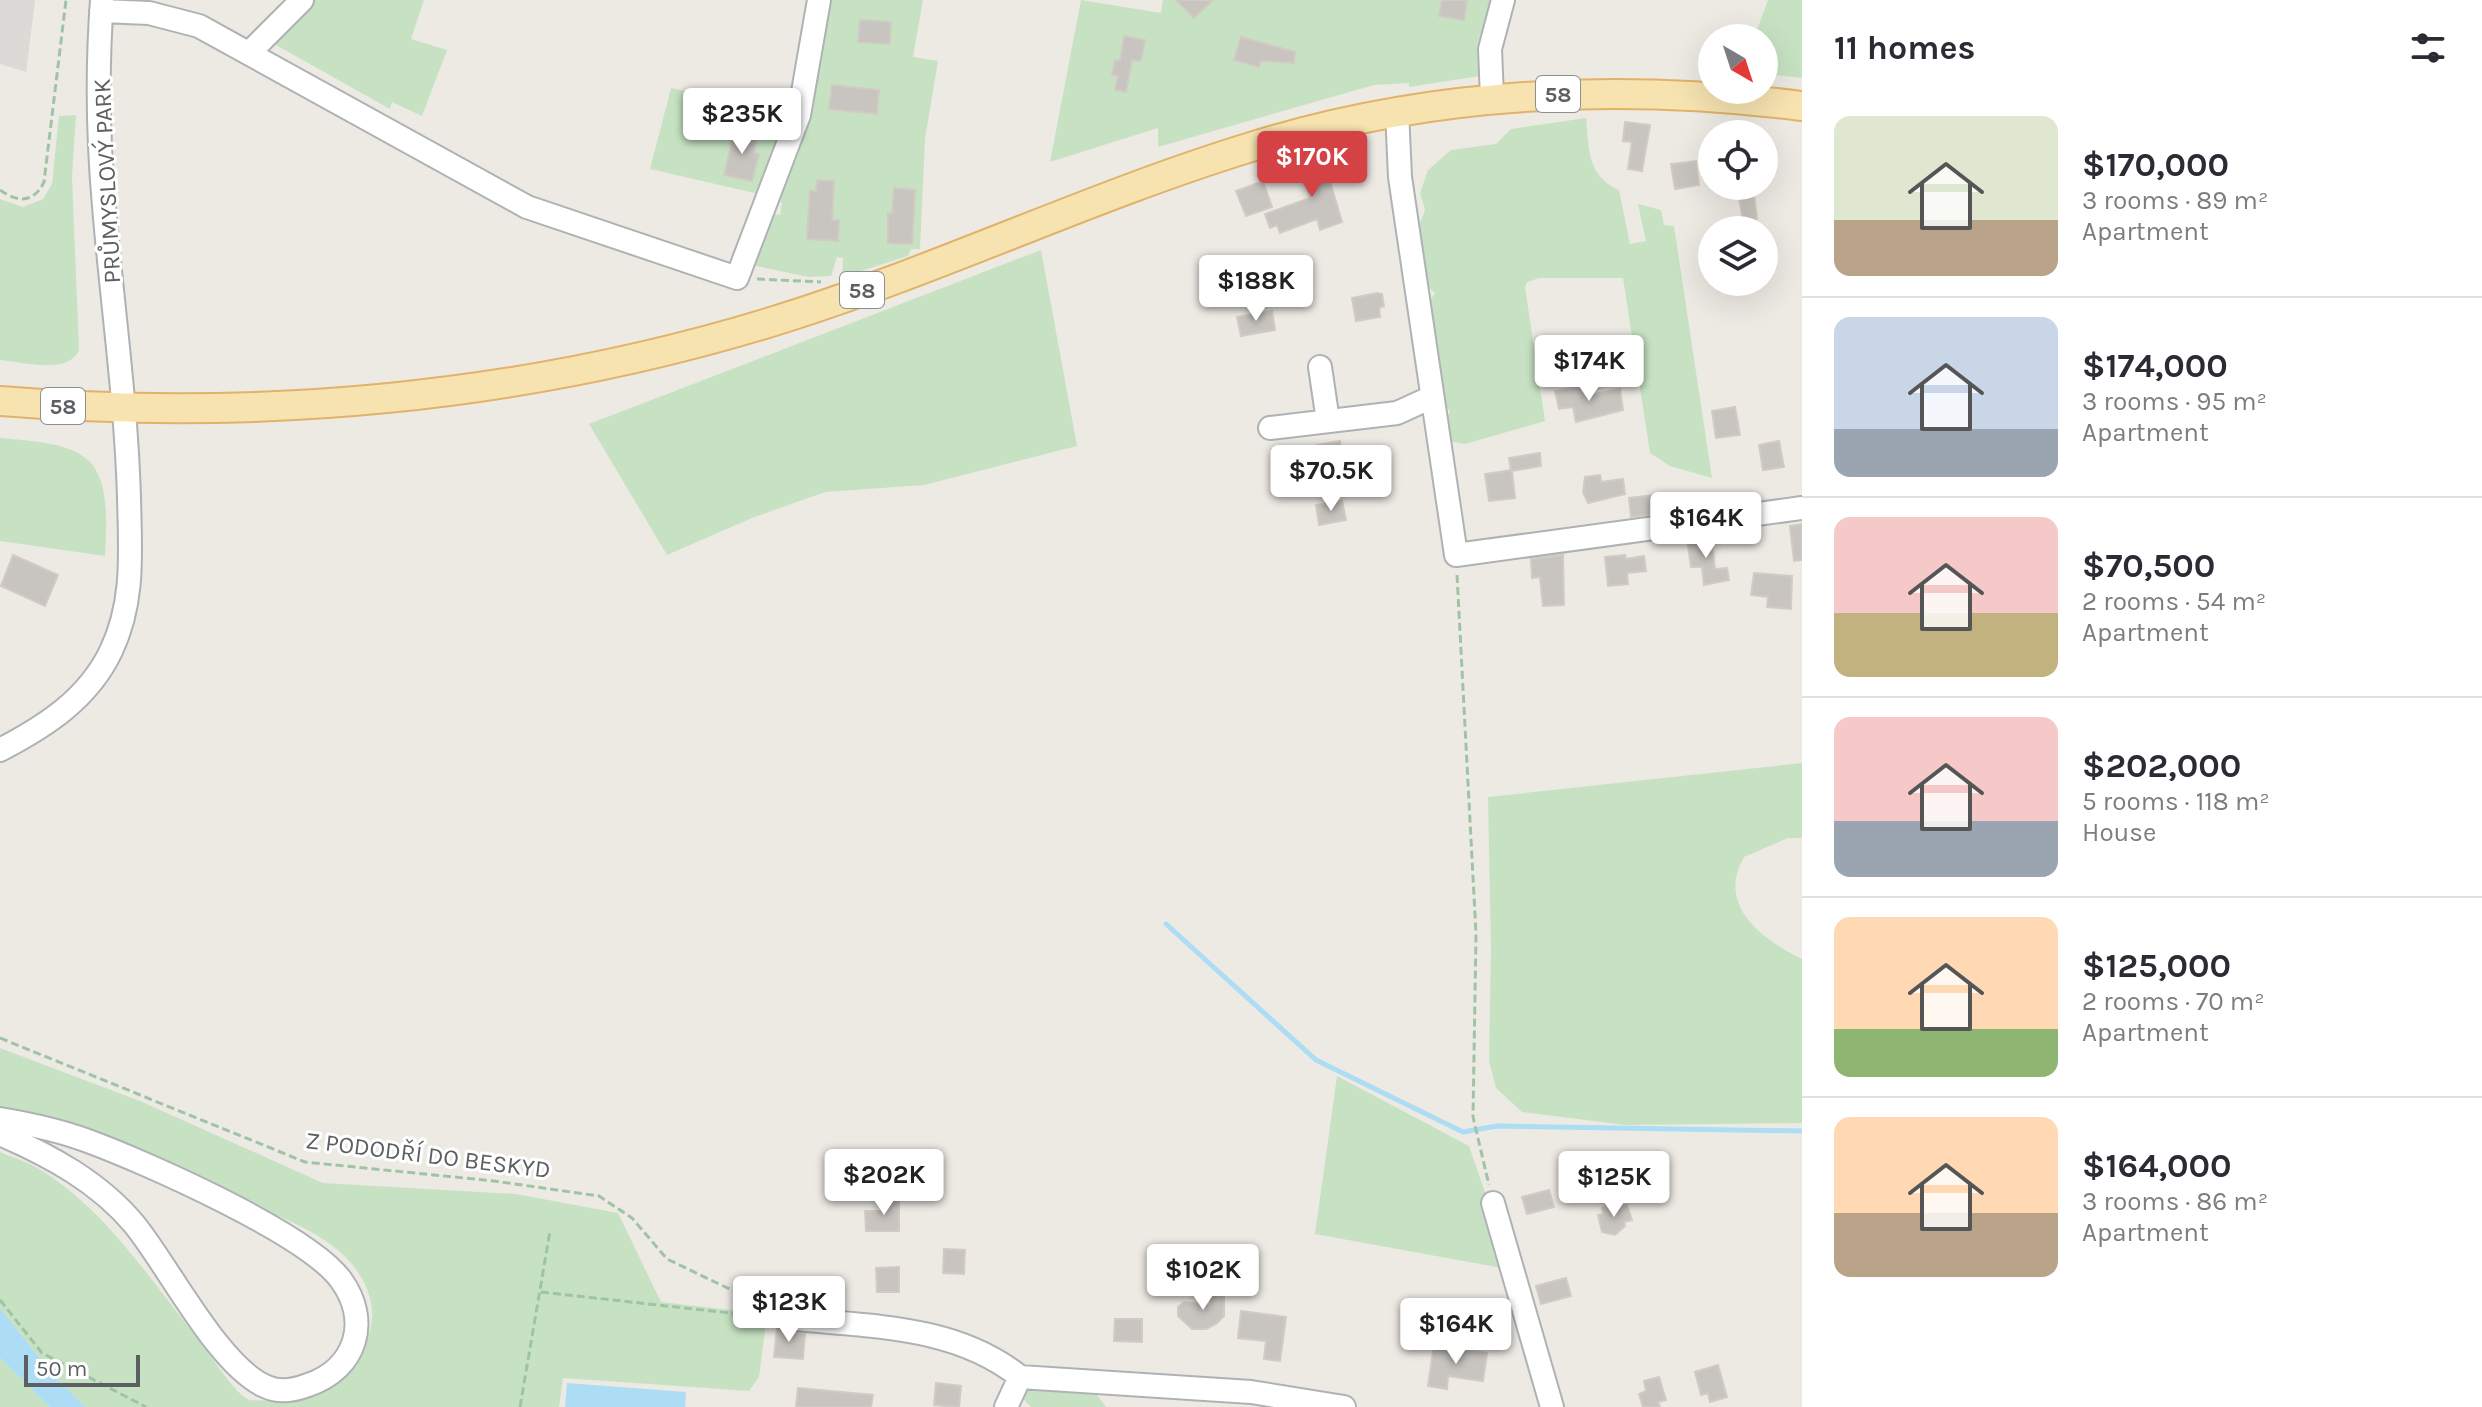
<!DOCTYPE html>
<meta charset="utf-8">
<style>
:root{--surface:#fff;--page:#f2f2f3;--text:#2b2b33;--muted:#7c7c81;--line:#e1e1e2;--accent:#d54246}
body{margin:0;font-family:Karla,sans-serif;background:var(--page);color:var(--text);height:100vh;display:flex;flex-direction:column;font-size:30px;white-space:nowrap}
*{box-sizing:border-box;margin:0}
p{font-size:26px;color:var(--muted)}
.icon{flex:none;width:44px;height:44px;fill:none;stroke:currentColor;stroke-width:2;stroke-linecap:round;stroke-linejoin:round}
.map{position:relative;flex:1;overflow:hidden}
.drawer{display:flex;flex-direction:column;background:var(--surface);width:680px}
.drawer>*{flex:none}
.needle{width:52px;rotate:141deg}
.buttons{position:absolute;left:1698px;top:24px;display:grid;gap:16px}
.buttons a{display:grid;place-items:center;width:80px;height:80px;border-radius:50%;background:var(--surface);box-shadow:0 8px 32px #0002;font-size:40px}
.scale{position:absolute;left:24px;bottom:20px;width:116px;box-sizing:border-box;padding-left:8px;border:4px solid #5c6063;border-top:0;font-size:22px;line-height:28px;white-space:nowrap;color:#5c6063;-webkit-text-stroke:6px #fff;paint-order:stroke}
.price{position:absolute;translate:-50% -68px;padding:0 18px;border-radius:8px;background:#fff;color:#222;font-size:26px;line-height:52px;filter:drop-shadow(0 2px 4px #0008)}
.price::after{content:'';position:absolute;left:50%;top:48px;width:24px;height:18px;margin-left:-12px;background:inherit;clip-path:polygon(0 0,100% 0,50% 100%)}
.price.selected{background:var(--accent);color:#fff}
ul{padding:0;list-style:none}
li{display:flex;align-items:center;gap:24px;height:200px;padding:0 32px}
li+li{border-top:2px solid var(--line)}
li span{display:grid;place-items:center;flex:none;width:224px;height:160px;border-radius:16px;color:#555}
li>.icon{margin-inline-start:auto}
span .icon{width:96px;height:96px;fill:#fffc;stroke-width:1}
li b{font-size:34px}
h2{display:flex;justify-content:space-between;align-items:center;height:96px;padding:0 32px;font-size:34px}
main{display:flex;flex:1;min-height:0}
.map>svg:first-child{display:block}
</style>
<main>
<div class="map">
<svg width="1802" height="1407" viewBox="0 0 1802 1407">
<rect width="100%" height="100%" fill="#edeae4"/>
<path fill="#dcd9d6" d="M0,0H35L26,72L0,64Z"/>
<path fill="#c7e2c3" d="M306,0H424L411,39L447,50L422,116L392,102L390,109L267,40Z
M831,0H923L913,57L938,61L925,139L920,249H911L908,256L842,277L843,258L837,257L831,276L808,277L752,265L768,213L780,215L782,203L773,199L819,49H823Z
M1081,0L1161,13L1163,0H1492L1477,45L1480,76L1409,87V83L1374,85L1158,147V128L1050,162Z
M1768,0H1802V78L1768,74L1766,90L1764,38H1754Z
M671,88L791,114L759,194L650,169Z
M76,115L72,177L79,350C69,375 22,362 0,360V199L23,207L43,199L52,184L59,116Z
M1586,118C1589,149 1587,176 1619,190L1630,244L1646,241L1638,204L1661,210L1664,225L1674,226L1712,478L1670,466L1650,453L1623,278H1539L1527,282L1525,287L1545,421L1465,444L1449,441L1445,422L1450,412L1442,400L1427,306L1435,293L1427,286L1418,229L1425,210L1420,193L1428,170L1451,150L1496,144L1511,129Z
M1041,250L1077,446L924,485L825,492L752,518L667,555L589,424Z
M0,438C96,445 111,458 105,556L0,541Z
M1802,763V838H1788L1744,857C1716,906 1762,939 1802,959V1123L1625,1125L1522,1112L1496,1088L1489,1061L1491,949L1488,797Z
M0,1048L140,1101L323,1183L516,1194L618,1213L661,1302L767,1314L759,1377L749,1391L563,1378L559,1407H85L49,1370L0,1308V1152C14,1158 31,1163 44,1172C108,1213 152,1282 199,1340C210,1354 234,1393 249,1400C332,1407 411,1334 351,1263C322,1229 260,1209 219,1191C148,1160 76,1125 0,1106Z
M1337,1076L1469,1146L1486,1195L1502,1268L1315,1234Z
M0,1358L50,1407H0Z
M1012,1387L1097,1395L1106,1407H1031Z"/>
<path fill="#acddf5" d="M0,1308L49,1370L85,1407H50L0,1358Z
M567,1383L686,1392L685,1407H565Z"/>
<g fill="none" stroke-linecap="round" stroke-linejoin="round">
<path stroke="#acddf5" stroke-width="5" d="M1166,924L1316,1060L1463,1132L1497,1126L1802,1131"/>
</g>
<path fill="#c8c5c1" stroke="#d1cbc3" stroke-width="2" d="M1176,0H1213L1194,18Z
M1442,0H1467L1464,20L1439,16Z
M860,20L891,22L890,44L858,42Z
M1124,36L1145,40L1141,61L1132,60L1126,92L1115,90L1118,76L1112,75L1115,60L1120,61Z
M1241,37L1295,52L1294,63L1260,61L1259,67L1234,60Z
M832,85L879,90L877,114L829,109Z
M1625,122L1650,125L1642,171L1628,169L1632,142L1623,141Z
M735,129L758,134L754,153L759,154L752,181L724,175Z
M1334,153L1342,174L1329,178L1342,222L1320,230L1317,219L1280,233L1277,225L1270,228L1265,214L1310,198L1301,169L1321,162L1320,157Z
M1696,161L1699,185L1675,189L1671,164Z
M817,180L834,181L832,220H839L838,241L807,239L810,191H816Z
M1263,181L1272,207L1246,216L1236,191Z
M1737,186H1753L1757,219L1743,221Z
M894,188L915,190L912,244L888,243V213L892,214Z
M1377,293L1382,294L1384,306L1379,308L1380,317L1356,321L1352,298Z
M1272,311L1275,330L1241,336L1237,317Z
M1583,386L1585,396L1620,389L1623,410L1576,422L1573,407L1559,409L1555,391Z
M1735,407L1740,435L1716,438L1712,411Z
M1340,441L1342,456L1367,452L1370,466L1341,471L1340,464L1321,467L1317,445Z
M1779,441L1784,467L1763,470L1759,445Z
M1540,453L1541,466L1512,471L1515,498L1489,501L1485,474L1511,470L1509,458Z
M1600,475L1601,482L1623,479L1625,494L1588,503L1583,492L1585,477Z
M1654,495L1655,500L1670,499L1671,512L1631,517L1629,498Z
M1342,501L1346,520L1319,525L1316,505Z
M1802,524V560L1794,561L1790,526Z
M1711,535L1715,569L1727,568L1729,580L1704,585L1702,567H1691L1687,538Z
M13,555L58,575L45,606L1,586Z
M1563,555L1564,605L1543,606L1540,577L1532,578L1531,559Z
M1625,555L1626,559L1644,556L1646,571L1627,573L1628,584L1608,586L1605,557Z
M1754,573L1792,576L1791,609L1767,607L1768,597L1751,595Z
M1549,1190L1554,1207L1527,1214L1522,1197Z
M881,1198H899V1231H866L865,1211H881Z
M1619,1203L1620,1207L1627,1205L1632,1220L1624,1222L1625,1226L1615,1235L1602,1232L1598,1215L1603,1214L1602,1208Z
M944,1249L965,1250L964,1274L943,1273Z
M899,1267V1292H877L876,1268Z
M1566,1278L1571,1296L1541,1304L1536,1286Z
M1224,1291V1316L1216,1324L1206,1329H1192L1178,1316V1307L1184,1302L1210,1305V1292Z
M1241,1311L1286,1317L1280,1361L1264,1359L1266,1341L1238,1338Z
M1115,1319H1142V1342L1114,1341Z
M777,1328L805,1334L803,1359L774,1357Z
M1434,1345L1487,1353L1483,1381L1448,1376L1447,1389L1428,1386Z
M1718,1365L1727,1397L1710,1402L1708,1393L1701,1395L1695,1372Z
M1659,1377L1666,1400L1658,1402L1660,1407H1643L1639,1394L1646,1391L1644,1381Z
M936,1383L961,1386L959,1407L934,1405Z
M798,1388L873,1395L871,1407H796Z"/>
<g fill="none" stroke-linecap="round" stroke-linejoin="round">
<defs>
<path id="minor" d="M101,11L149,13L199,26L527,207L737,278L799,115L819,0
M250,52L302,0
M1492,98L1490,49L1503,0
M1397,111L1400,177L1456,555L1802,508
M1320,367L1328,421
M1270,428L1397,413L1432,397
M0,750C46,726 88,699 111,651C135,601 130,550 129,497C126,399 112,304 104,206C98,139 97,67 102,0
M0,1119C30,1124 59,1130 88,1141C145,1162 308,1234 341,1280C371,1321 356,1369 308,1385C295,1390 280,1393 267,1387C219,1368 168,1265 134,1224C99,1182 49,1155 0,1134
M1493,1203L1552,1407
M786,1318C868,1327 954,1324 1020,1377L1251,1392L1344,1407
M1006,1407L1020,1377"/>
<path id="major" d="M0,401C258,422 523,398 771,322C934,272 1088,197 1251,147C1431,91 1616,83 1802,106"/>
</defs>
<use href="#minor" stroke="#afb2b5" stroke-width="26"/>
<use href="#major" stroke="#e1b269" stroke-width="32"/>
<path stroke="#9fc4a5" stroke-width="3" stroke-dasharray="8 4" stroke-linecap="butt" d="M0,190C18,203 34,203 44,182L66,0
M757,279L821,282
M1457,575L1476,934L1473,1117L1489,1185
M0,1038L305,1162L494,1181L599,1196L632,1218L667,1259L769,1308
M541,1292L766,1317
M0,1300L42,1353L146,1407
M520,1407L550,1231"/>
<use href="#minor" stroke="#fff" stroke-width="22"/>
<use href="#major" stroke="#f6e3b0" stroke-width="28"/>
</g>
<g text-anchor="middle" stroke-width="6" stroke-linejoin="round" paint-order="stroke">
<g fill="#fff" stroke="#8d9092" stroke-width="2">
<rect x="1536" y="76" width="44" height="36" rx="6"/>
<rect x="840" y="272" width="44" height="36" rx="6"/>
<rect x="41" y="388" width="44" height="36" rx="6"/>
</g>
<g font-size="22" font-weight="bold" fill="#5c6063">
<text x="1558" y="102">58</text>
<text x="862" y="298">58</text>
<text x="63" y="414">58</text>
</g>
<g font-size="24" fill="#5c6063" stroke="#fff">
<text transform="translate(107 181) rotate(-93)" y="8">PRŮMYSLOVÝ PARK</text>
<text transform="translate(428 1155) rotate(7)" y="8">Z PODODŘÍ DO BESKYD</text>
</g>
</g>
</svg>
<div class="buttons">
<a><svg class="needle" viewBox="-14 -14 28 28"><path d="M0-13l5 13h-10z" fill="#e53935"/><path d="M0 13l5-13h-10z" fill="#7c7c81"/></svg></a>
<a><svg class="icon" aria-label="locate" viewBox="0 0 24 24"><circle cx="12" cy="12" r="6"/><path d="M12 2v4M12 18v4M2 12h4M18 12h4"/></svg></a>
<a><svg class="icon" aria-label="layers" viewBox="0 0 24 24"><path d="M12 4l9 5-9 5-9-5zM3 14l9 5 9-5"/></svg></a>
</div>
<div class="scale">50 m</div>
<b class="price" style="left:742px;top:156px">$235K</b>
<b class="price selected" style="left:1312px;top:199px">$170K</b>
<b class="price" style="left:1256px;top:323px">$188K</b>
<b class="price" style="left:1589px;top:403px">$174K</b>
<b class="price" style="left:1331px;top:513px">$70.5K</b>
<b class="price" style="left:1706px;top:560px">$164K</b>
<b class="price" style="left:884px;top:1217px">$202K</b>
<b class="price" style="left:1614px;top:1219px">$125K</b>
<b class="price" style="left:1203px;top:1312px">$102K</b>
<b class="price" style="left:789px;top:1344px">$123K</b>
<b class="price" style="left:1456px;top:1366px">$164K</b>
</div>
<section class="drawer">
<h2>11 homes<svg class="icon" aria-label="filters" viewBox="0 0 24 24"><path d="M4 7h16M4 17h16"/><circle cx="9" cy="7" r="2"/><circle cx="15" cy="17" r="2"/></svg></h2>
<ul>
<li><span style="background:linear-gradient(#dfe7d0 65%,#b9a48a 0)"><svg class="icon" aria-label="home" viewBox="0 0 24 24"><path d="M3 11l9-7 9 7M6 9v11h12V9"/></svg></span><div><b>$170,000</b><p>3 rooms · 89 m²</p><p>Apartment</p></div></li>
<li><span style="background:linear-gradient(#c9d6e8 70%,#9aa5b1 0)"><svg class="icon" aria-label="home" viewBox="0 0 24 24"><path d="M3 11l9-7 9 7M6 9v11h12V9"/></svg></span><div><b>$174,000</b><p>3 rooms · 95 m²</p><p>Apartment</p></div></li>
<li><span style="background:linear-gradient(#f6c9c9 60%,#c2b280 0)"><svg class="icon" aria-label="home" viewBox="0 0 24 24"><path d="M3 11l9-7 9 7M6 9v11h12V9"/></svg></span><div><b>$70,500</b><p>2 rooms · 54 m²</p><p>Apartment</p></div></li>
<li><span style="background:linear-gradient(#f6c9c9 65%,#9aa5b1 0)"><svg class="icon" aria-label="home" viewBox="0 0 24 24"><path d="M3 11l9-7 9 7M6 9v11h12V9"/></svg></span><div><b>$202,000</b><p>5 rooms · 118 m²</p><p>House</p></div></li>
<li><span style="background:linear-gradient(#ffd9b3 70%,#8fb573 0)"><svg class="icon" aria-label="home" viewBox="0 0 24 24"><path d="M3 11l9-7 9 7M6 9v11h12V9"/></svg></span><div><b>$125,000</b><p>2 rooms · 70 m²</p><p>Apartment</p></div></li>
<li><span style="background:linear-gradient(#ffd9b3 60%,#b9a48a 0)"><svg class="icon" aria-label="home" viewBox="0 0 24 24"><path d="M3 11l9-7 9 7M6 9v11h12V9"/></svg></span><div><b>$164,000</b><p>3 rooms · 86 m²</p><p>Apartment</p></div></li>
</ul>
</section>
</main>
